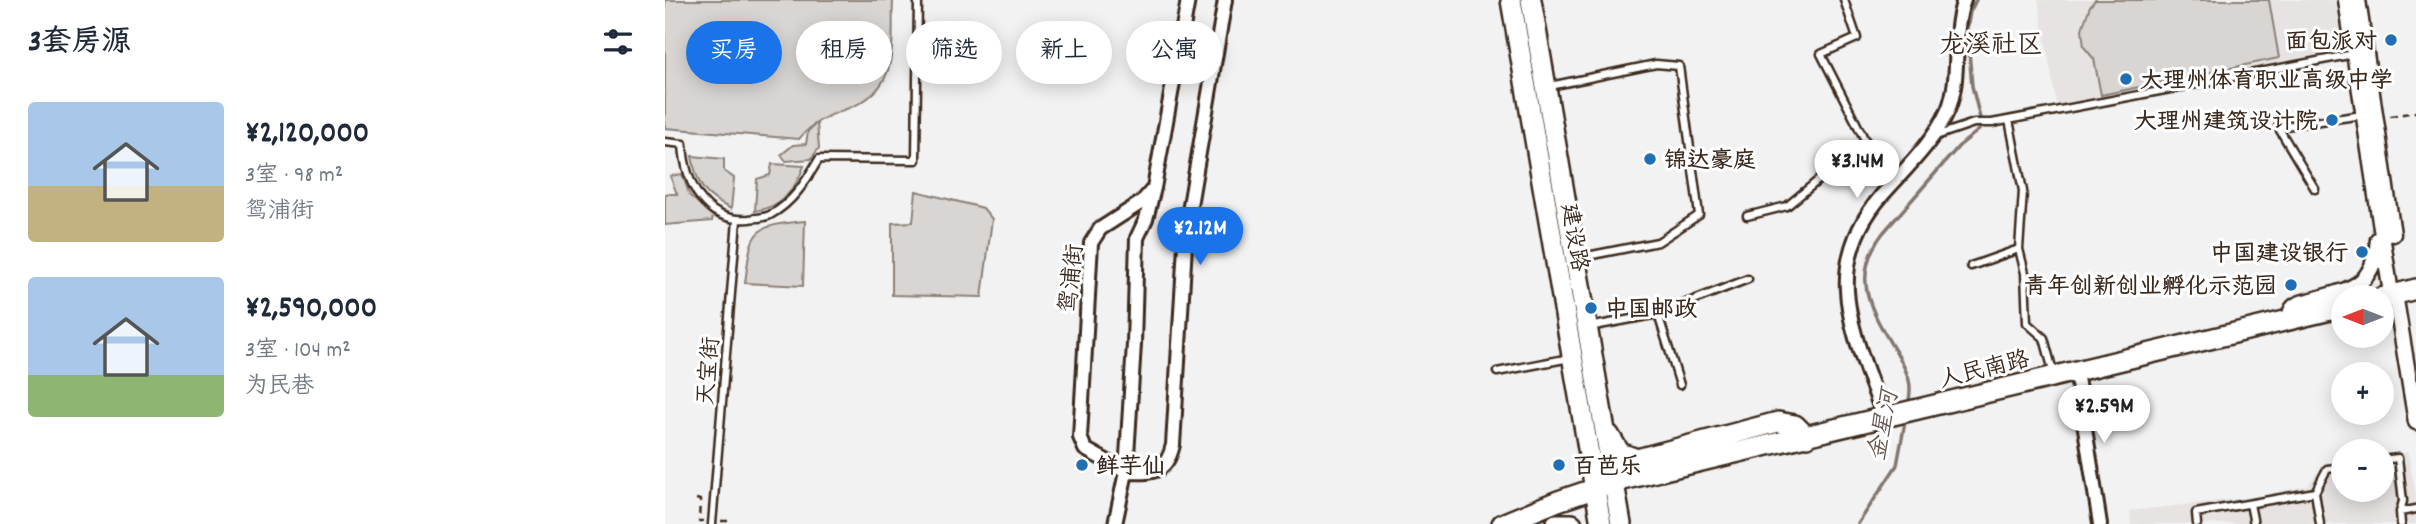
<!DOCTYPE html>
<html lang="zh">
<meta charset="utf-8">
<style>
:root{--surface:#fff;--page:#f2f2f3;--text:#1f2937;--muted:#747a83;--accent:#1a73e8}
body{margin:0;font-family:Dekko,"LXGW WenKai TC",sans-serif;background:var(--page);color:var(--text);height:100vh;display:flex;flex-direction:column;font-size:26px;white-space:nowrap}
*{box-sizing:border-box;margin:0}
p{font-size:23px;color:var(--muted)}
.icon{flex:none;width:38px;height:38px;fill:none;stroke:currentColor;stroke-width:2;stroke-linecap:round;stroke-linejoin:round}
.map{position:relative;flex:1;overflow:hidden}
.side{display:flex;flex-direction:column;background:var(--surface);width:665px}
.side>*{flex:none}
.guide{position:absolute;left:21px;top:21px;width:665px;height:63px;display:flex;gap:14px}
.needle{width:46px;rotate:270deg}
.controls{position:absolute;left:1666px;top:285px;display:grid;gap:14px}
.controls a{display:grid;place-items:center;width:63px;height:63px;border-radius:50%;background:var(--surface);box-shadow:0 4px 18px #0003;font-size:35px}
.price{position:absolute;translate:-50% -60px;padding:0 16px;border-radius:24px;background:#fff;color:#222;font-size:23px;line-height:46px;filter:drop-shadow(0 2px 4px #0008)}
.price::after{content:'';position:absolute;left:50%;top:42px;width:21px;height:16px;margin-left:-10px;background:inherit;clip-path:polygon(0 0,100% 0,50% 100%)}
.price.current{background:var(--accent);color:#fff}
ul{padding:0;list-style:none}
li{display:flex;align-items:center;gap:21px;height:175px;padding:0 28px}
li span{display:grid;place-items:center;flex:none;width:196px;height:140px;border-radius:7px;color:#555}
li>.icon{margin-inline-start:auto}
span .icon{width:84px;height:84px;fill:#fffc;stroke-width:1}
li b{font-size:30px}
h2{display:flex;justify-content:space-between;align-items:center;height:84px;padding:0 28px;font-size:30px}
.pill{padding:0 24px;border-radius:32px;background:var(--surface);box-shadow:0 4px 18px #0003;font-size:24px;line-height:63px}
.pill.current{background:var(--accent);color:#fff}
main{display:flex;flex:1;min-height:0}
.map>svg:first-child{display:block}
</style>
<main>
<section class="side">
<h2>3套房源<svg class="icon" aria-label="filters" viewBox="0 0 24 24"><path d="M4 7h16M4 17h16"/><circle cx="9" cy="7" r="2"/><circle cx="15" cy="17" r="2"/></svg></h2>
<ul>
<li><span style="background:linear-gradient(#a9c7e8 60%,#c2b280 0)"><svg class="icon" aria-label="home" viewBox="0 0 24 24"><path d="M3 11l9-7 9 7M6 9v11h12V9"/></svg></span><div><b>¥2,120,000</b><p>3室 · 98 m²</p><p>鸳浦街</p></div></li>
<li><span style="background:linear-gradient(#a9c7e8 70%,#8fb573 0)"><svg class="icon" aria-label="home" viewBox="0 0 24 24"><path d="M3 11l9-7 9 7M6 9v11h12V9"/></svg></span><div><b>¥2,590,000</b><p>3室 · 104 m²</p><p>为民巷</p></div></li>
</ul>
</section>
<div class="map">
<svg width="1751" height="524" viewBox="0 0 1751 524">
<rect width="100%" height="100%" fill="#f3f2f2"/>
<filter id="ink" filterUnits="userSpaceOnUse"><feTurbulence type="fractalNoise" baseFrequency=".0143" numOctaves="2"/><feDisplacementMap in="SourceGraphic" scale="14" xChannelSelector="R" yChannelSelector="G"/><feConvolveMatrix kernelMatrix="1 2 1 2 8 2 1 2 1" color-interpolation-filters="sRGB"/></filter>
<g filter="url(#ink)">
<path fill="#e6e3e2" d="M1373,0H1670L1679,50L1392,107Z
M1743,452L1751,495V524H1466L1465,511L1595,496L1643,485L1655,469L1678,464V490H1717V457Z"/>
<path fill="#d8d5d2" stroke="#8a8078" stroke-width="2" d="M0,0H228C226,46 236,88 184,108C162,116 149,121 134,139L0,128Z
M1430,0H1604L1614,58L1436,95L1429,59L1419,47L1417,29L1425,6Z
M152,123L154,148L146,159L121,161L116,155L128,145L141,144L143,131Z
M27,156L59,159V171L69,178L66,209C39,196 32,186 27,156Z
M107,164L139,166C130,190 117,207 90,211L92,179L105,175Z
M17,174L25,196L48,216L47,221L0,225V194H12L5,176Z
M251,191L318,208L327,219L317,297L227,295V223L248,222Z
M140,221L138,286L80,283C87,231 84,226 140,221Z"/>
<g fill="none" stroke-linecap="round" stroke-linejoin="round">
<path stroke="#827770" stroke-width="3.5" d="M1243,406C1244,401 1245,395 1245,390C1246,377 1236,360 1229,349C1205,309 1185,276 1218,233L1294,146L1314,130L1316,122L1307,86L1302,29L1305,12L1311,0
M1193,524L1232,465L1241,417"/>
<defs>
<path id="service" d="M1179,0L1192,38L1156,54L1204,148L1236,175
M885,86L991,64L1014,66L1034,215L993,242L912,258
M1344,120L1358,191L1354,249L1360,273L1362,323L1379,338L1389,375
M1271,136L1309,123H1327L1689,54
M0,142L18,144C20,182 39,223 84,219C90,218 99,218 105,215C128,203 141,181 154,159L251,160L253,0
M1650,189L1613,127L1698,115
M1082,216L1122,206L1201,141
M1306,266L1354,249
M993,314L1083,279
M924,327L993,314L1015,385
M832,372L905,358
M1717,460L1733,458L1738,501L1735,512
M1650,492L1655,524
M1585,504L1589,524
M47,524L72,220
M1532,524L1531,513L1650,492L1662,469L1678,467
M1736,524L1735,512L1751,509"/>
<path id="minor" d="M489,188L481,219L472,238L469,344L461,472C487,473 501,474 508,445L521,229L560,0
M1411,371L1435,524
M1219,418C1191,336 1152,270 1218,194C1241,168 1269,142 1283,110C1297,76 1286,35 1299,0
M450,524L461,472L420,449L415,437L426,243L435,229L477,202L489,188L523,0"/>
<path id="tertiary" d="M1681,0L1725,287L1730,294L1751,422
M1693,0L1728,234
M1623,320C1625,316 1625,312 1627,309C1631,303 1640,302 1647,300C1688,289 1709,286 1713,239"/>
<path id="primary" d="M846,0L936,524
M866,0L956,524
M1716,298L1751,289
M944,435L955,453L972,459L1113,422L1130,425L1142,437
M837,524L893,501L949,482L1678,307
M891,524H907"/>
</defs>
<use href="#service" stroke="#3b2a1e" stroke-width="11"/>
<use href="#minor" stroke="#3b2a1e" stroke-width="18"/>
<use href="#tertiary" stroke="#3b2a1e" stroke-width="19"/>
<use href="#primary" stroke="#3b2a1e" stroke-width="24"/>
<path stroke="#3b2a1e" stroke-width="2.5" stroke-dasharray="7 5" stroke-linecap="butt" d="M1725,116L1751,112
M31,499L35,500L34,521H38
M56,521H66"/>
<use href="#service" stroke="#fff" stroke-width="6"/>
<use href="#minor" stroke="#fff" stroke-width="12"/>
<use href="#tertiary" stroke="#fff" stroke-width="14"/>
<use href="#primary" stroke="#fff" stroke-width="19"/>
</g>
</g>
<g fill="#1f6fb2" stroke="#fff" stroke-width="2.5">
<circle cx="1726" cy="40" r="7"/>
<circle cx="1461" cy="79" r="7"/>
<circle cx="1667" cy="120" r="7"/>
<circle cx="985" cy="159" r="7"/>
<circle cx="1697" cy="252" r="7"/>
<circle cx="1626" cy="285" r="7"/>
<circle cx="926" cy="308" r="7"/>
<circle cx="417" cy="465" r="7"/>
<circle cx="894" cy="465" r="7"/>
</g>
<g text-anchor="middle" stroke-width="6" stroke-linejoin="round" paint-order="stroke">
<g font-size="23" font-weight="bold" fill="#3b2a1e" stroke="#fff" text-anchor="start">
<text x="1712" y="48" text-anchor="end">面包派对</text>
<text x="1475" y="87">大理州体育职业高级中学</text>
<text x="1653" y="128" text-anchor="end">大理州建筑设计院</text>
<text x="999" y="167">锦达豪庭</text>
<text x="1683" y="260" text-anchor="end">中国建设银行</text>
<text x="1612" y="293" text-anchor="end">青年创新创业孵化示范园</text>
<text x="940" y="316">中国邮政</text>
<text x="431" y="473">鲜芋仙</text>
<text x="908" y="473">百芭乐</text>
</g>
<g font-size="23" fill="#3b2a1e" stroke="#fff">
<text transform="translate(911 237) rotate(80)" y="8">建设路</text>
<text transform="translate(405 278) rotate(-84)" y="8">鸳浦街</text>
<text transform="translate(1319 368) rotate(-14)" y="8">人民南路</text>
<text transform="translate(42 371) rotate(-85)" y="8">天宝街</text>
</g>
<g font-size="24" font-style="italic" fill="#65574e" stroke="#fff">
<text transform="translate(1217 425) rotate(-79)" y="8">金星河</text>
</g>
<g font-size="26" fill="#3b2a1e" stroke="#fff">
<text x="1326" y="52">龙溪社区</text>
</g>
</g>
</svg>
<div class="controls">
<a><svg class="needle" viewBox="-14 -14 28 28"><path d="M0-13l5 13h-10z" fill="#e53935"/><path d="M0 13l5-13h-10z" fill="#747a83"/></svg></a>
<a>+</a>
<a>−</a>
</div>
<b class="price" style="left:1192px;top:200px">¥3.14M</b>
<b class="price current" style="left:535px;top:267px">¥2.12M</b>
<b class="price" style="left:1439px;top:445px">¥2.59M</b>
<div class="guide">
<a class="pill current">买房</a>
<a class="pill">租房</a>
<a class="pill">筛选</a>
<a class="pill">新上</a>
<a class="pill">公寓</a>
</div>
</div>
</main>
